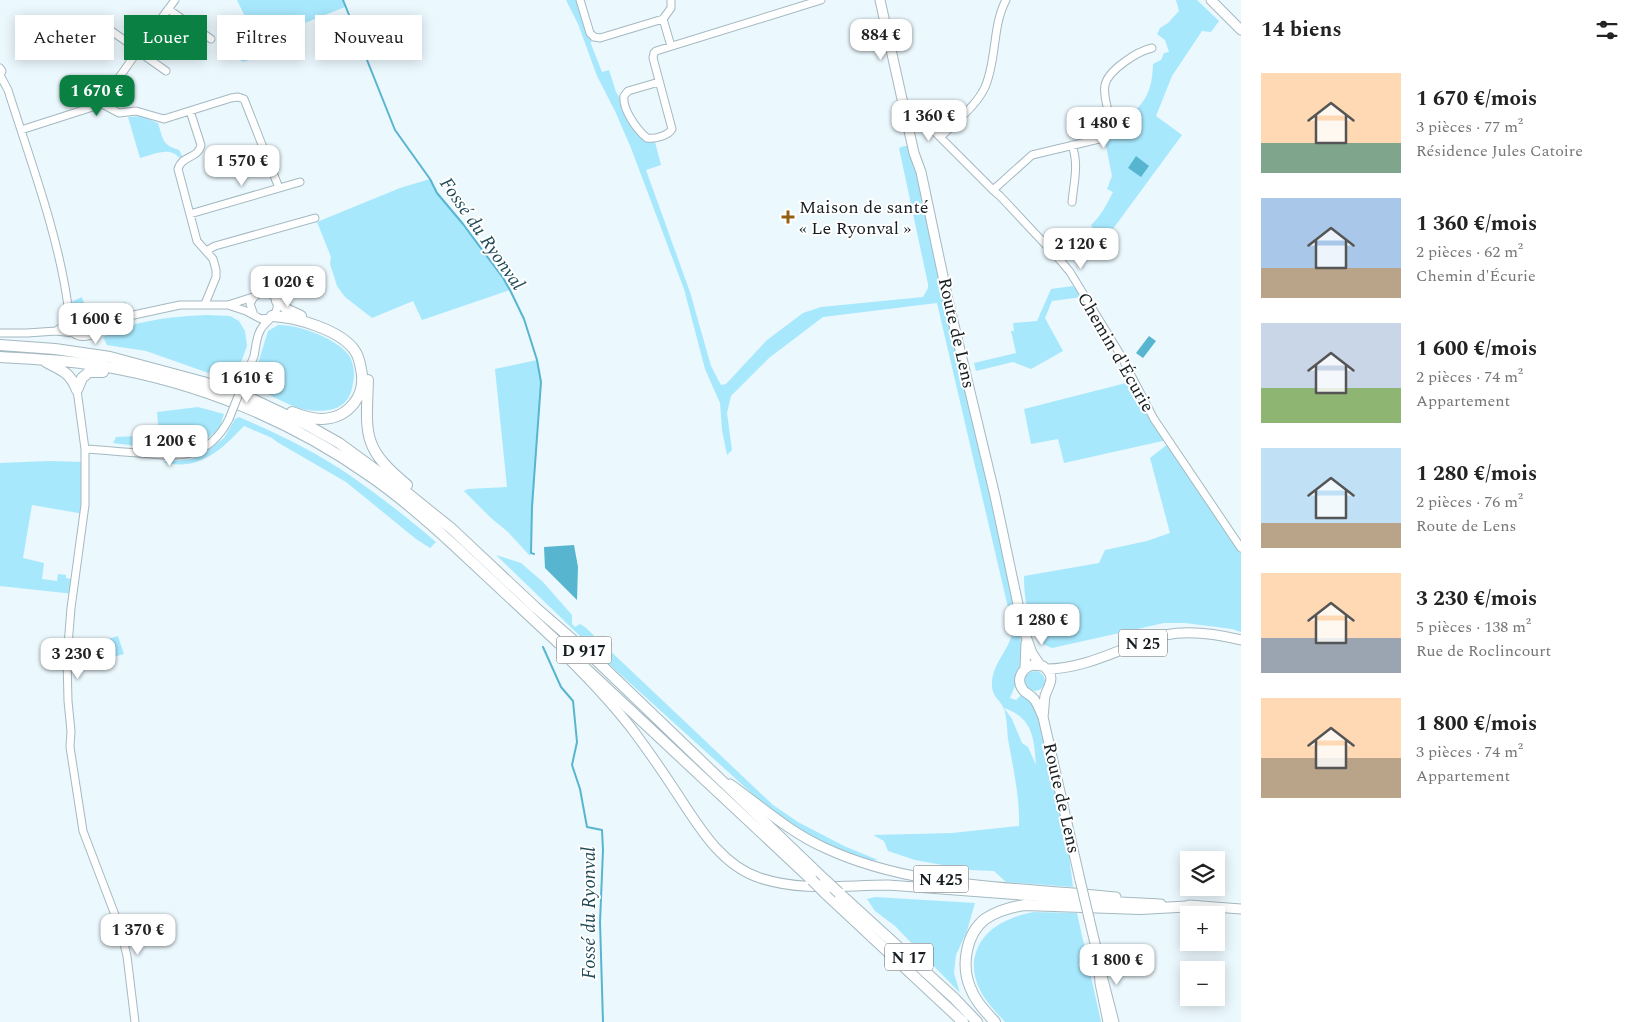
<!DOCTYPE html>
<html lang="fr">
<meta charset="utf-8">
<style>
:root{--surface:#fff;--page:#f2f2f2;--text:#222;--muted:#767676;--accent:#0b8043}
body{margin:0;font-family:Spectral,serif;background:var(--page);color:var(--text);height:100vh;display:flex;flex-direction:column;font-size:19px;white-space:nowrap}
*{box-sizing:border-box;margin:0}
p{font-size:16px;color:var(--muted)}
.icon{flex:none;width:28px;height:28px;fill:none;stroke:currentColor;stroke-width:2;stroke-linecap:round;stroke-linejoin:round}
.map{position:relative;flex:1;overflow:hidden}
.panel{display:flex;flex-direction:column;background:var(--surface);width:400px}
.panel>*{flex:none}
.guide{position:absolute;left:15px;top:15px;width:475px;height:45px;display:flex;gap:10px}
.fabs{position:absolute;left:1180px;top:851px;display:grid;gap:10px}
.fabs a{display:grid;place-items:center;width:45px;height:45px;border-radius:0px;background:var(--surface);box-shadow:0 2px 12px #0003;font-size:25px}
.price{position:absolute;translate:-50% -42px;padding:0 11px;border-radius:10px;background:#fff;color:#222;font-size:16px;line-height:32px;filter:drop-shadow(0 1px 2px #0008)}
.price::after{content:'';position:absolute;left:50%;top:30px;width:15px;height:11px;margin-left:-8px;background:inherit;clip-path:polygon(0 0,100% 0,50% 100%)}
.price.active{background:var(--accent);color:#fff}
ul{padding:0;list-style:none}
li{display:flex;align-items:center;gap:15px;height:125px;padding:0 20px}
li span{display:grid;place-items:center;flex:none;width:140px;height:100px;border-radius:0px;color:#555}
li>.icon{margin-inline-start:auto}
span .icon{width:60px;height:60px;fill:#fffc;stroke-width:1}
li b{font-size:21px}
h2{display:flex;justify-content:space-between;align-items:center;height:60px;padding:0 20px;font-size:21px}
.tag{padding:0 18px;border-radius:0px;background:var(--surface);box-shadow:0 2px 12px #0003;font-size:18px;line-height:45px}
.tag.active{background:var(--accent);color:#fff}
main{display:flex;flex:1;min-height:0}
.map>svg:first-child{display:block}
</style>
<main>
<div class="map">
<svg width="1241" height="1022" viewBox="0 0 1241 1022">
<rect width="100%" height="100%" fill="#ebf8fd"/>
<path fill="#a8e8fd" fill-rule="evenodd" d="M237,0H343L345,7L257,42L263,55L243,62L221,46L222,44L231,51L257,42Z
M566,0H580L592,36L591,44L602,72L609,70L616,92L644,136L654,138L661,165L646,170L690,292L711,366L721,385L726,384L767,340L803,313L821,307L923,297L928,288V284L899,148L904,146H909L917,170L1019,627L1023,660L1016,673L1015,686L1010,698L1016,700L1021,695L1033,703L1042,731L1069,855L1073,887L1006,882L994,871L970,870L915,860L888,851L884,841L873,835L952,833L1019,826C1020,797 1013,768 1008,739C1007,730 1007,717 1004,709C999,697 991,698 992,681C994,661 1011,648 1013,629L937,303L823,317L769,358L731,396L727,413L732,450L727,455L722,430L720,403L705,369L684,289L631,148L615,111L597,76L578,24ZM1004,708C1033,718 1034,738 1036,765L1028,747L1022,743L1012,719Z
M1176,0H1197L1219,21L1211,32L1202,31L1172,76L1156,116L1182,135L1107,237L1108,239L1103,245L1091,225C1101,216 1107,204 1113,192L1107,189L1112,176L1104,136L1110,116L1126,120C1146,101 1152,92 1153,64L1161,60L1164,53L1169,52L1165,40L1157,34L1160,28L1168,23L1179,11Z
M141,116L158,123C163,139 162,145 179,150L184,159L182,161C171,145 156,154 140,158L128,117Z
M430,179L437,193L463,224L510,290L422,320L413,301L372,318L345,297L337,286L330,264L331,257L317,222L400,188Z
M1073,286L1082,297L1052,301L1045,318L1063,351L1031,369L1013,362L976,371L974,363L1016,353L1011,331H1014L1013,323L1037,321L1051,289Z
M82,297L86,310L90,313L126,302L127,309C117,315 85,323 76,313C74,311 73,305 71,302Z
M205,315L230,316L239,321L245,331L247,346L234,382L146,351L107,345L103,337C134,320 170,317 205,315Z
M278,325C298,324 339,339 350,357C354,365 355,375 353,383C350,409 330,413 307,410C294,409 265,392 251,386L268,331Z
M537,360L541,382L530,556L508,532L491,518L464,491L468,489L507,487L495,369Z
M1134,381L1167,440L1064,463L1058,439L1031,444L1024,409Z
M198,407L224,414L219,430L192,449L154,448L113,443L116,437L159,435L157,412Z
M239,417C276,433 314,451 348,474C378,495 408,518 436,542L430,548L416,539L346,482L277,442L272,438L244,426C221,450 199,472 162,462L192,459L206,452L224,438L235,419Z
M1169,443L1241,548V632L1232,629L1185,623H1164L1052,648C1049,647 1044,645 1042,642C1028,624 1024,598 1024,576L1099,563L1105,550L1147,541L1170,533L1150,458Z
M48,461L85,462L84,514L32,505L23,558L44,563L42,579L57,581L58,574L66,575V578L76,580L74,594L0,586V463Z
M496,555L521,563L543,582L572,615V624L575,627L580,624L585,627L773,805L798,822L844,846L878,860C853,865 788,823 768,808L609,664Z
M118,636L124,654L67,670L68,651Z
M1025 681a10 10 0 1 1 20 0a10 10 0 1 1-20 0Z
M875,897L975,903L967,931L956,955L954,973L960,993L895,926L875,911L867,899Z
M1033,912L1077,913L1101,1022H1005C997,1013 987,1003 981,992C965,963 977,933 1008,920C1016,916 1025,914 1033,912Z"/>
<path fill="#58b5d0" d="M1136,156L1149,166L1141,177L1128,168Z
M1149,336L1156,341L1143,358L1136,353Z
M574,545L578,567L577,600L545,568L544,547Z"/>
<g fill="none" stroke-linecap="round" stroke-linejoin="round">
<path stroke="#58b5d0" stroke-width="2" d="M343,0L395,130L430,179L437,193L463,224L503,278L510,290L524,319L537,360L541,382L532,506L531,553L534,554
M543,647L561,687L573,701L577,742L572,765L580,789L587,827L602,830L603,850L600,922L603,1022"/>
<defs>
<path id="minor" d="M580,0L590,33L594,37L600,38L663,19
M168,9L211,39
M132.5 50a5.5 5.5 0 1 1 11 0a5.5 5.5 0 1 1-11 0Z
M39,45H44L99,26L106,27L134,47
M142,46L149,35L175,0
M671,46L663,19L671,8V0
M142,54L166,71
M0,68L2,71L0,75
M0,75L8,90C30,160 58,233 68,306L67,312L68,323L56,331
M659,82L628,91L624,96C622,109 637,130 647,138C655,139 668,136 672,129L653,58L654,53L656,51L821,0
M102,104L119,113L136,111L164,119L231,98L238,97L244,99L279,188
M190,111L201,145C198,159 182,155 178,169L197,241L213,259L216,270V277L205,304
M906,116H919L993,190L1000,196L1060,260L1070,272L1120,354L1154,419L1241,548
M21,130L102,104L106,101L108,93L135,55
M941,137C955,121 976,107 985,87C997,60 992,26 1006,0
M993,190L1032,155L1099,139C1121,127 1101,103 1105,85C1108,70 1138,51 1152,48
M1072,202C1074,181 1079,165 1072,145
M190,214L300,182
M206,251L215,246L315,218
M228,305L246,311L261,319L269,318
M68,306L79,323L92,324L180,305H228L253,297
M0,333H27L56,331L74,333L79,329V323
M73,333C86,343 102,329 115,322
M244,381C247,373 251,364 254,356C256,347 256,337 261,329C265,322 276,316 277,308C280,291 256,286 250,304L254,315
M77,390L85,449V505L71,608L67,658L68,701L71,731L70,747L83,831L120,928L127,956L135,1022
M85,449C103,450 121,452 139,453C179,457 208,460 229,419
M1102,972L1115,1022"/>
<path id="major" d="M880,0L914,153L921,172L948,300L995,496L1023,628L1032,653L1040,665
M1211,0L1241,30
M567,657C591,681 615,706 635,733C649,752 663,772 676,792C698,825 720,865 760,878C803,892 844,885 888,885L1101,901L1161,904
M1025,668L1026,643
M1047,669C1088,669 1125,645 1165,635C1189,630 1217,634 1241,640
M1043,717C1044,710 1044,703 1045,696C1049,684 1057,677 1043,666L1032,665C1021,669 1015,681 1024,691C1027,694 1031,695 1034,699C1038,704 1040,711 1043,717L1080,880
M730,784C761,806 789,832 825,848C915,890 1019,886 1116,897
M1189,905L1241,909
M1089,918L1098,956L1100,983L1108,1022"/>
<path id="highway" d="M277,301L288,310L301,316
M272,316C296,317 341,330 355,351C359,357 360,363 361,369C367,395 349,418 322,419C312,419 302,416 292,412
M0,345L55,349L110,357L203,382L252,399L307,425L339,443L406,492L452,529L536,608L596,660L825,880
M0,357C34,359 68,360 102,366C198,382 291,420 370,476C402,498 430,523 458,549L812,880
M46,362C62,371 69,371 77,390
M368,380C366,435 362,448 407,485
M77,390L82,378L89,372H103
M825,893L963,1022
M839,893L954,998L977,1022
M995,1022C985,1011 975,1001 970,987C961,965 966,934 985,919C997,911 1011,907 1025,905L1140,909L1196,906"/>
</defs>
<use href="#minor" stroke="#a4b9c1" stroke-width="9"/>
<use href="#major" stroke="#a4b9c1" stroke-width="11"/>
<use href="#highway" stroke="#a4b9c1" stroke-width="12"/>
<use href="#minor" stroke="#fff" stroke-width="7"/>
<use href="#major" stroke="#fff" stroke-width="9"/>
<use href="#highway" stroke="#fff" stroke-width="10"/>
<defs>
<path id="minor-bridge" d="M229,419L244,381"/>
<path id="major-bridge" d="M1080,880L1089,918"/>
<path id="highway-bridge" d="M812,880L825,893
M825,880L839,893"/>
</defs>
<use href="#minor-bridge" stroke="#a4b9c1" stroke-width="9" stroke-linecap="butt"/>
<use href="#major-bridge" stroke="#a4b9c1" stroke-width="11" stroke-linecap="butt"/>
<use href="#highway-bridge" stroke="#a4b9c1" stroke-width="12" stroke-linecap="butt"/>
<use href="#minor-bridge" stroke="#fff" stroke-width="7"/>
<use href="#major-bridge" stroke="#fff" stroke-width="9"/>
<use href="#highway-bridge" stroke="#fff" stroke-width="10"/>
</g>
<path fill="#935f13" stroke="#fff" stroke-width="2" d="M785.5 209.5h5v5h5v5h-5v5h-5v-5h-5v-5h5z"/>
<g text-anchor="middle" stroke-width="4" stroke-linejoin="round" paint-order="stroke">
<g fill="#fff" stroke="#5c6264" stroke-width="1">
<rect x="1119" y="629.5" width="48" height="27" rx="4"/>
<rect x="556.5" y="636.5" width="55" height="27" rx="4"/>
<rect x="913.5" y="865.5" width="55" height="27" rx="4"/>
<rect x="885" y="943.5" width="48" height="27" rx="4"/>
</g>
<g font-size="16" font-weight="bold" fill="#161e21">
<text x="1143" y="649">N 25</text>
<text x="584" y="656">D 917</text>
<text x="941" y="885">N 425</text>
<text x="909" y="963">N 17</text>
</g>
<g font-size="18" fill="#161e21" stroke="#fff" text-anchor="start">
<text x="799" y="213">Maison de santé<tspan x="799" dy="21">« Le Ryonval »</tspan></text>
</g>
<g font-size="18" fill="#161e21" stroke="#fff">
<text transform="translate(957 333) rotate(77)" y="6">Route de Lens</text>
<text transform="translate(1116 352) rotate(60)" y="6">Chemin d'Écurie</text>
<text transform="translate(1062 798) rotate(77)" y="6">Route de Lens</text>
</g>
<g font-size="19" font-style="italic" fill="#214b57" stroke="#fff">
<text transform="translate(483 233) rotate(55)" y="7">Fossé du Ryonval</text>
<text transform="translate(588 913) rotate(-90)" y="7">Fossé du Ryonval</text>
</g>
</g>
</svg>
<div class="fabs">
<a><svg class="icon" aria-label="layers" viewBox="0 0 24 24"><path d="M12 4l9 5-9 5-9-5zM3 14l9 5 9-5"/></svg></a>
<a>+</a>
<a>−</a>
</div>
<b class="price" style="left:881px;top:61px">884 €</b>
<b class="price active" style="left:97px;top:117px">1 670 €</b>
<b class="price" style="left:929px;top:142px">1 360 €</b>
<b class="price" style="left:1104px;top:149px">1 480 €</b>
<b class="price" style="left:242px;top:187px">1 570 €</b>
<b class="price" style="left:1081px;top:270px">2 120 €</b>
<b class="price" style="left:288px;top:308px">1 020 €</b>
<b class="price" style="left:96px;top:345px">1 600 €</b>
<b class="price" style="left:247px;top:404px">1 610 €</b>
<b class="price" style="left:170px;top:467px">1 200 €</b>
<b class="price" style="left:1042px;top:646px">1 280 €</b>
<b class="price" style="left:78px;top:680px">3 230 €</b>
<b class="price" style="left:138px;top:956px">1 370 €</b>
<b class="price" style="left:1117px;top:986px">1 800 €</b>
<div class="guide">
<a class="tag">Acheter</a>
<a class="tag active">Louer</a>
<a class="tag">Filtres</a>
<a class="tag">Nouveau</a>
</div>
</div>
<section class="panel">
<h2>14 biens<svg class="icon" aria-label="filters" viewBox="0 0 24 24"><path d="M4 7h16M4 17h16"/><circle cx="9" cy="7" r="2"/><circle cx="15" cy="17" r="2"/></svg></h2>
<ul>
<li><span style="background:linear-gradient(#ffd9b3 70%,#7fa58c 0)"><svg class="icon" aria-label="home" viewBox="0 0 24 24"><path d="M3 11l9-7 9 7M6 9v11h12V9"/></svg></span><div><b>1 670 €/mois</b><p>3 pièces · 77 m²</p><p>Résidence Jules Catoire</p></div></li>
<li><span style="background:linear-gradient(#a9c7e8 70%,#b9a48a 0)"><svg class="icon" aria-label="home" viewBox="0 0 24 24"><path d="M3 11l9-7 9 7M6 9v11h12V9"/></svg></span><div><b>1 360 €/mois</b><p>2 pièces · 62 m²</p><p>Chemin d'Écurie</p></div></li>
<li><span style="background:linear-gradient(#c9d6e8 65%,#8fb573 0)"><svg class="icon" aria-label="home" viewBox="0 0 24 24"><path d="M3 11l9-7 9 7M6 9v11h12V9"/></svg></span><div><b>1 600 €/mois</b><p>2 pièces · 74 m²</p><p>Appartement</p></div></li>
<li><span style="background:linear-gradient(#bfe0f5 75%,#b9a48a 0)"><svg class="icon" aria-label="home" viewBox="0 0 24 24"><path d="M3 11l9-7 9 7M6 9v11h12V9"/></svg></span><div><b>1 280 €/mois</b><p>2 pièces · 76 m²</p><p>Route de Lens</p></div></li>
<li><span style="background:linear-gradient(#ffd9b3 65%,#9aa5b1 0)"><svg class="icon" aria-label="home" viewBox="0 0 24 24"><path d="M3 11l9-7 9 7M6 9v11h12V9"/></svg></span><div><b>3 230 €/mois</b><p>5 pièces · 138 m²</p><p>Rue de Roclincourt</p></div></li>
<li><span style="background:linear-gradient(#ffd9b3 60%,#b9a48a 0)"><svg class="icon" aria-label="home" viewBox="0 0 24 24"><path d="M3 11l9-7 9 7M6 9v11h12V9"/></svg></span><div><b>1 800 €/mois</b><p>3 pièces · 74 m²</p><p>Appartement</p></div></li>
</ul>
</section>
</main>
